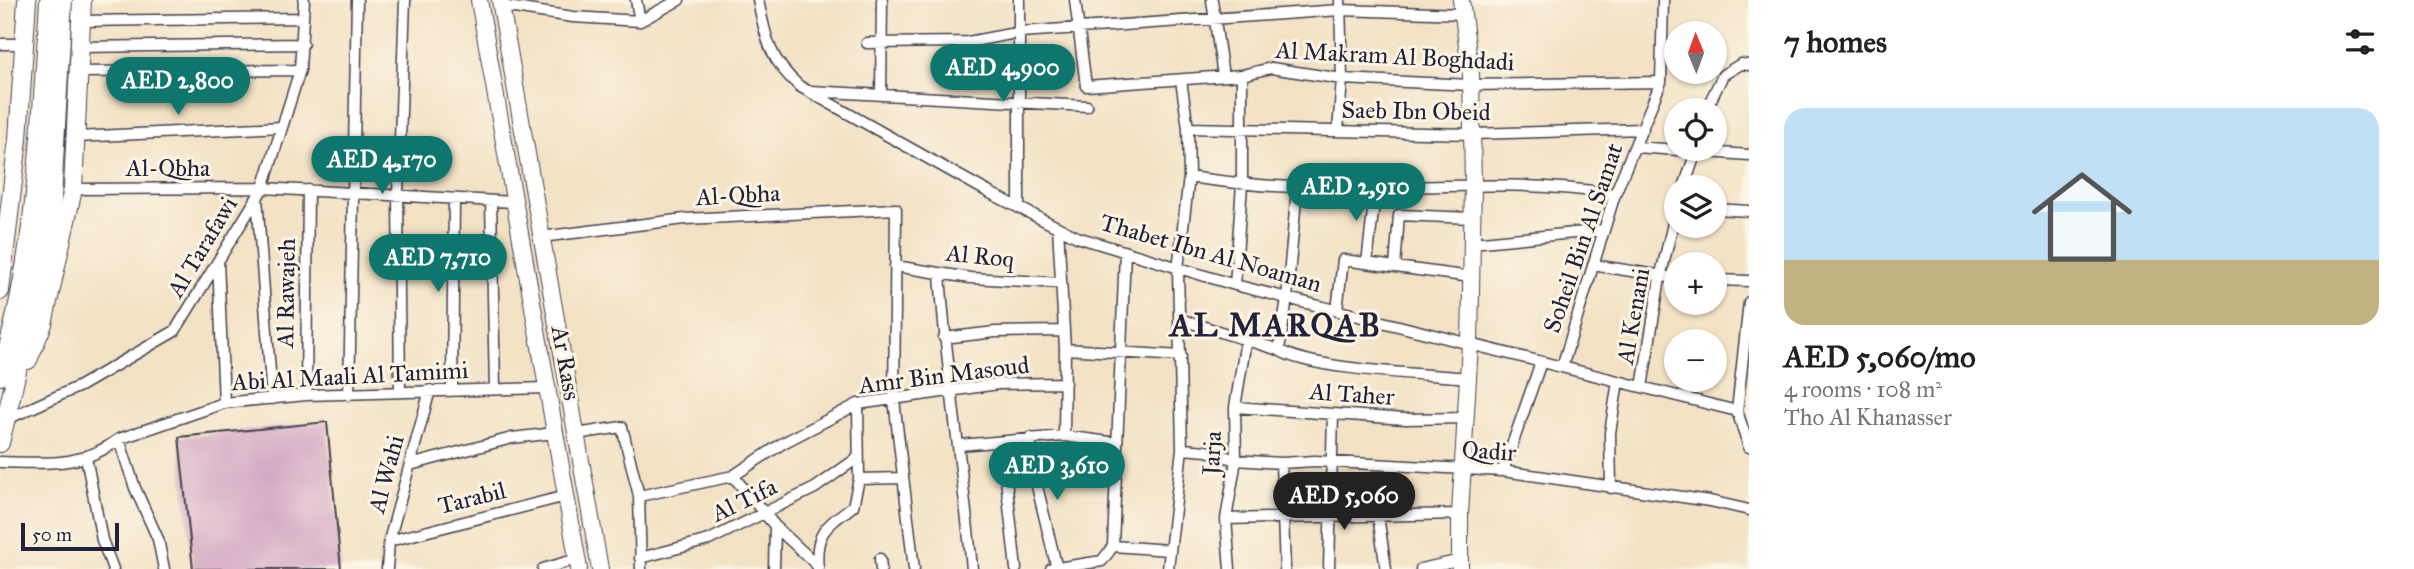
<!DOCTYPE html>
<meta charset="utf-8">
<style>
:root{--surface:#fff;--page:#f2f2f2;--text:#202124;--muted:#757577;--accent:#0f766e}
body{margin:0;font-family:"IM FELL Great Primer",serif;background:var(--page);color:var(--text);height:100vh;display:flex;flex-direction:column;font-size:26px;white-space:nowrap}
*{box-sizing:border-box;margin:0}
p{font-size:23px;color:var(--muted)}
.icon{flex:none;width:38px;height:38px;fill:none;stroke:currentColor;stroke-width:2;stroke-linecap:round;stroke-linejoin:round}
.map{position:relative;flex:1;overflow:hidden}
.details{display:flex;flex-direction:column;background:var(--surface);width:665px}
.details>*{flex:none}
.needle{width:46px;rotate:359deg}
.buttons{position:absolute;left:1664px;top:21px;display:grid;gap:14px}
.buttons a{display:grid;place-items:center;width:63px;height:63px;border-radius:50%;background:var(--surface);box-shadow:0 2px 5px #0004;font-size:35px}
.scale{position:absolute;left:21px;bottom:18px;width:98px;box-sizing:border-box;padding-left:7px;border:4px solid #22223b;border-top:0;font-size:19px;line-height:24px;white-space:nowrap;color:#22223b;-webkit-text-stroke:5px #fcf5e5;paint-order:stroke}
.price{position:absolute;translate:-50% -60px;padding:0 16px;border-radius:24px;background:var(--accent);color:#fff;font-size:23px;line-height:46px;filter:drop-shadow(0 2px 4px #0008)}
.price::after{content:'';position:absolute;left:50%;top:42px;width:21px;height:16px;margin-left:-10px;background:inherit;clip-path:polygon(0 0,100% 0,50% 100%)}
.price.on{background:#222;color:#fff}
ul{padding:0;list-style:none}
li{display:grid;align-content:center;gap:14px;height:371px;padding:0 35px}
li span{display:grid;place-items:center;height:217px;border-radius:21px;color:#555}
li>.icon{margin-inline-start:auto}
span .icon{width:126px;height:126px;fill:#fffc;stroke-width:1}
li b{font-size:30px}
h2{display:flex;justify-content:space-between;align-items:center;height:84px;padding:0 35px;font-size:30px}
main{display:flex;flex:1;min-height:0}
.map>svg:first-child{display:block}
</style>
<main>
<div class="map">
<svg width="1749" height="569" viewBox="0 0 1749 569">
<rect width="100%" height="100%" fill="#fcf5e5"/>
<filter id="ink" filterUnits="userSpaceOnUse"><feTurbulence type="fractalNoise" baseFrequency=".0143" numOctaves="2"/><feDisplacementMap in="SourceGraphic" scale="14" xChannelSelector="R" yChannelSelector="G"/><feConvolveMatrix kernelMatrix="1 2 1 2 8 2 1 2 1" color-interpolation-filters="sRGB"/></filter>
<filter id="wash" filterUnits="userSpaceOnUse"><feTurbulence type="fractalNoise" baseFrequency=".00686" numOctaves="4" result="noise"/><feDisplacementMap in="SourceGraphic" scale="28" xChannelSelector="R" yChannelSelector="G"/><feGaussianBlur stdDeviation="1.57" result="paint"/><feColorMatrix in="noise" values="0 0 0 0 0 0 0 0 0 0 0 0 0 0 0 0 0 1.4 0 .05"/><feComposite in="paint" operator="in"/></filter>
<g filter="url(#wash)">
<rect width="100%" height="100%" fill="#f3e1c3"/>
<g id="blocks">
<path fill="#d4a8c4" d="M327,422L341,569H193L179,437Z"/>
</g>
</g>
<g filter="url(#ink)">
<use href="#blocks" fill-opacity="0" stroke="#413f4f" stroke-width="2"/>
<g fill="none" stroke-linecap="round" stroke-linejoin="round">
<defs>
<path id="street" d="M636,0L640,21
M758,0C766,39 769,59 799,86L990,193L1077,237L1235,285L1737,411
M1075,0L1086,86L1242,75L1271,68L1342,79L1471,85L1661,82
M1212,0L1223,76
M501,6L573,17L640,21L679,0
M80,21L303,18
M867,43L968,42L1021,32L1340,10L1463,14
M0,44H24
M79,47L303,44
M78,72L300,70
M810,91L1087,106
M881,94L882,0
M1706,110L1723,75L1741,64L1749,65
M1188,128L1472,134L1643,129
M1338,131L1342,79L1340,0
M76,137L282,127
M1635,147L1749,155
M1189,177C1224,182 1259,186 1295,187C1402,191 1508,177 1615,194
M1684,187L1697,149
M73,189L263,188L514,202
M257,197L272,399
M491,201L495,389
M1019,208V0
M1715,209L1749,211
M1058,227L1065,349L1064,436
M541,237L685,219L896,209L894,400L914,569
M1472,243L1604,230
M218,261L224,403
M1367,263L1376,186
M1593,265L1676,278
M895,266L970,278L1060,283
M1395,267L1399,215L1472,218
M940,273C946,372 963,470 972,569
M1715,280L1749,281
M1235,285L1242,184V75
M1749,302L1737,411L1749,447
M1337,310L1343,260L1471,277
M1182,320L1279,350C1309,370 1427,374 1469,378
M944,338L995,332L1063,331
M1065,349L1181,356
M1279,350L1287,298L1297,188
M1562,367L1615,194L1661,82L1663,0
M1642,387L1660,278L1676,211
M452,390L454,199
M400,392L398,195L405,0
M306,395L308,190
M349,395L357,0
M1235,407L1405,419L1467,418
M7,419L80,386L175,331L263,188L300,70L304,0
M576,434L622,427L639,496L641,569
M1030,438L1036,482L1057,569
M119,439L135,488L158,539L164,569
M960,445L1064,436L1117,443
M1182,449L1207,451L1236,460L1281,463L1315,461L1503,471L1710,501L1749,510
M86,457L102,540L113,569
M0,462C46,463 81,468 119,439L224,403L306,395L547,388
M1281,463L1285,569
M410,465L512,438L555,433
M1503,471L1541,362
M733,476L775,526L818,566
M859,479L902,478
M1611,488L1610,433L1618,381
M639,496L733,476L783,443L858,404L998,384L1065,383
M1378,516L1386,569
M1226,519L1460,514
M389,541L566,496
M1113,546L1125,252
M640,558L709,540L815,488L856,459
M880,559L881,569
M387,569L389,541L430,390
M543,569L577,559
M774,569L775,526
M818,569C814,533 826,526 853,506L859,479L858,404
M1016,569L1005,470H1034
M1051,569L1102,561L1113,546L1169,550
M1168,569L1182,449L1178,269L1189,177L1188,128L1181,80
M1230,569L1226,519L1236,460L1235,407L1246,340
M1329,569L1333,414
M1421,569L1461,560"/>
<path id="secondary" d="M479,0L579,569
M500,0L600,569
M1460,569V514L1470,344L1473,184L1471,75L1461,0"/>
<path id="primary" d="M0,291L18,139L27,0
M28,360L43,324L73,189L82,0
M0,376C37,254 41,127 49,0
M0,443L44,257L52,199L63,0"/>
</defs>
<use href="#street" stroke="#413f4f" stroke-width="13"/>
<use href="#secondary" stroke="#413f4f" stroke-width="18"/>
<use href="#primary" stroke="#413f4f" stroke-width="20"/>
<use href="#street" stroke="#fff" stroke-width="10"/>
<use href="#secondary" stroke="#fff" stroke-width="16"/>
<use href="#primary" stroke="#fff" stroke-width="18"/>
</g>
</g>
<g text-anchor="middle" stroke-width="6" stroke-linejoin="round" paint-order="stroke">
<g font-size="24" fill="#22223b" stroke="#fcf5e5">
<text transform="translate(1395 56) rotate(3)" y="8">Al Makram Al Boghdadi</text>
<text transform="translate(1416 111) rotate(1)" y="8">Saeb Ibn Obeid</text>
<text x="168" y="176">Al-Qbha</text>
<text transform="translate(738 195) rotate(-3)" y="8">Al-Qbha</text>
<text transform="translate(1583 238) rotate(-71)" y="8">Soheil Bin Al Samat</text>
<text transform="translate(202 247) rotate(-59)" y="8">Al Tarafawi</text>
<text transform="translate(1211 253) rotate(16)" y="8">Thabet Ibn Al Noaman</text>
<text transform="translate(980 256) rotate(6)" y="8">Al Roq</text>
<text transform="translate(286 293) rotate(-89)" y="8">Al Rawajeh</text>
<text transform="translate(1633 316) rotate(-80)" y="8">Al Kenani</text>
<text transform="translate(566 363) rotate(80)" y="8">Ar Rass</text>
<text transform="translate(944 375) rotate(-7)" y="8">Amr Bin Masoud</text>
<text transform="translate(350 376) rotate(-3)" y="8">Abi Al Maali Al Tamimi</text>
<text transform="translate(1352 394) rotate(4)" y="8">Al Taher</text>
<text transform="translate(1489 451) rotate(4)" y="8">Qadir</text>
<text transform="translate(1212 453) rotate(-87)" y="8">Jarja</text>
<text transform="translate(386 474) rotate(-75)" y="8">Al Wahi</text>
<text transform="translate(472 498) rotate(-14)" y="8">Tarabil</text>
<text transform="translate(744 500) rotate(-26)" y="8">Al Tifa</text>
</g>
<g font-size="32" font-weight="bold" letter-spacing="2" fill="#22223b" stroke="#fcf5e5">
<text x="1276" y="336">AL MARQAB</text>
</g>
</g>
</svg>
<div class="buttons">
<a><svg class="needle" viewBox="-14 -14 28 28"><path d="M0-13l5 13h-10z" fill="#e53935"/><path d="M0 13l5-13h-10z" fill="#757577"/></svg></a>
<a><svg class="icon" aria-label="locate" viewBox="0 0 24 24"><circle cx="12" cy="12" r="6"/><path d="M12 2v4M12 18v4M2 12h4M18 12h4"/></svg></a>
<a><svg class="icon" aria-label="layers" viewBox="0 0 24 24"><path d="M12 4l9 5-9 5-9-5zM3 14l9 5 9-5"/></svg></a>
<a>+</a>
<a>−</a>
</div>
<div class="scale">50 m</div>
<b class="price" style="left:1003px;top:104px">AED 4,900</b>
<b class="price" style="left:178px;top:117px">AED 2,800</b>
<b class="price" style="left:382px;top:196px">AED 4,170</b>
<b class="price" style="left:1356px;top:223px">AED 2,910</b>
<b class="price" style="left:438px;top:294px">AED 7,710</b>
<b class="price" style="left:1057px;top:502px">AED 3,610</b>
<b class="price on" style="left:1344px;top:532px">AED 5,060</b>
</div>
<section class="details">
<h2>7 homes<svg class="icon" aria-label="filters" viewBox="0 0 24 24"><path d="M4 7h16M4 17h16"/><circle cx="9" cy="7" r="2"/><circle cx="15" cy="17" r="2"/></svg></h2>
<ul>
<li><span style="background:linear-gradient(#bfe0f5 70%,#c2b280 0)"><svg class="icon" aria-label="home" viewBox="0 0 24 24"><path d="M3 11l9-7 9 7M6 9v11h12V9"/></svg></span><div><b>AED 5,060/mo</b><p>4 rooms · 108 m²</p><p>Tho Al Khanasser</p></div></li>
</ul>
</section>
</main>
